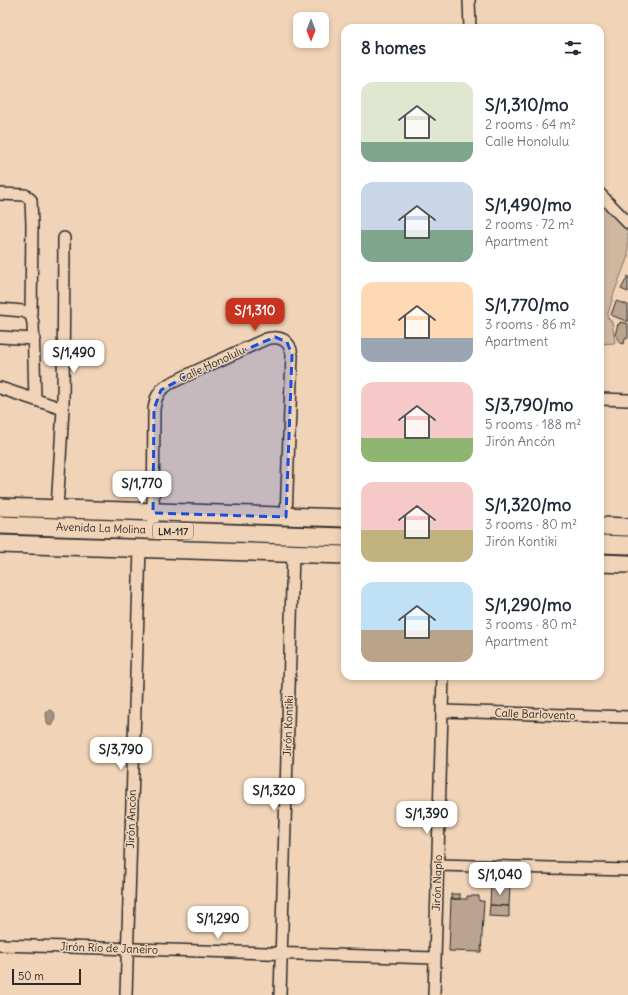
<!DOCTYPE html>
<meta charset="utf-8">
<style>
:root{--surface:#fff;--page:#f6f6f7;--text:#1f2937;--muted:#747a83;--accent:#c8321e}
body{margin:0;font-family:Delius,sans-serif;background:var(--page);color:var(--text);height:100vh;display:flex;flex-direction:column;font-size:15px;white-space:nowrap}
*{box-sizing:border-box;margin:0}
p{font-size:13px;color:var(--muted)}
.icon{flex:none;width:22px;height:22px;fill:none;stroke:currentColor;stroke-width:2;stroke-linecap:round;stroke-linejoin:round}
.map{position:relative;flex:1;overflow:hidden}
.details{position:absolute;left:341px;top:24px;width:263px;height:656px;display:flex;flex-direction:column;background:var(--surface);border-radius:12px;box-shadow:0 2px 6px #0003}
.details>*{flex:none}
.needle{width:26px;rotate:180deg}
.controls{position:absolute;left:293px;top:12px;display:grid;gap:8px}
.controls a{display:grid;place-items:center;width:36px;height:36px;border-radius:8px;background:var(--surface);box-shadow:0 2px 6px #0003;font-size:20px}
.scale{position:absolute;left:12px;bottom:10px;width:69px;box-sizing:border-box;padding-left:4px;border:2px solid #2b2b2b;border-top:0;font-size:11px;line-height:14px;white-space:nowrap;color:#2b2b2b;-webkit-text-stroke:3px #f1d4b7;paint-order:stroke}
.price{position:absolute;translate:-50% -34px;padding:0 9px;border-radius:8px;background:#fff;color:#222;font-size:13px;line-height:26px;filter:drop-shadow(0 1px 2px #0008)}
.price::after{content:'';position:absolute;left:50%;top:24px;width:12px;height:9px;margin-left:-6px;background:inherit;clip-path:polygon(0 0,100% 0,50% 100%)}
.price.current{background:var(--accent);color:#fff}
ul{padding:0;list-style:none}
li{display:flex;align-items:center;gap:12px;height:100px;padding:0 20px}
li span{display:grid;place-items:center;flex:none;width:112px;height:80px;border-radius:12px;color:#555}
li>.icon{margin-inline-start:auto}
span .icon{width:48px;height:48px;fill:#fffc;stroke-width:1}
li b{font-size:17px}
h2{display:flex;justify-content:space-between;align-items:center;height:48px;padding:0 20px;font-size:17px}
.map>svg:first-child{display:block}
</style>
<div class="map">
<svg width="628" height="995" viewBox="0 0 628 995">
<rect width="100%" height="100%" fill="#f1d4b7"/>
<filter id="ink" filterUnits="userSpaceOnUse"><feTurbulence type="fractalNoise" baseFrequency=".025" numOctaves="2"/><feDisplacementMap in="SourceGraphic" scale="8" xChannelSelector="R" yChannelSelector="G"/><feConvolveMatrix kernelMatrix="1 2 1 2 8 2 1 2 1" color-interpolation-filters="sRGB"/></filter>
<g filter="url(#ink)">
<path fill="#d0b8a0" stroke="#7e7266" d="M600,202L628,232V256L614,293L607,317L612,322L615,343L600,344Z"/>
<path fill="#a49180" stroke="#74685e" d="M49,710L53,711L55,714L54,723L52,726L48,725C47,724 46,715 46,713Z"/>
<path fill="#baa490" stroke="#2b2b2b" d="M628,276V292L621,289Z
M616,301L628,305V322L611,315Z
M620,322L628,324V337L627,339L625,338L624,344L618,342L619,339H617V336L615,335L618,324L619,325Z
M491,885L510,886L509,906L490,905Z
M451,894H460V899H451Z
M467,896H479V901H484L481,952L449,951L451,899H467Z
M490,905L509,906V917L489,916Z"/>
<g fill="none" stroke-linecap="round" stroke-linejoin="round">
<defs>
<path id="street" d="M469,0L470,28
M0,194L25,195L31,200L32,225L31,315
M600,194L628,223
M0,309L23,311L31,315L33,323L35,399
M0,337L34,339
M0,388L63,409
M600,399L628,400
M57,509L63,409L64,238
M153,530L154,409L156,399L158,395L161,390L169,384L194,372L266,339C280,335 290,340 292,355L286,517
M442,711L628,717
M437,865L628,870
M0,945L435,958
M126,995L140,548
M280,995L293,553
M434,995L443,676"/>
<path id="primary" d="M0,507L345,518
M0,525L345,537
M600,526L628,527
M0,544L345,555
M600,544L628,545
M600,563L628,564"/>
</defs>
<use href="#street" stroke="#2b2b2b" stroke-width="14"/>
<use href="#primary" stroke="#2b2b2b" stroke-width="20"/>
<use href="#street" stroke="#f1d4b7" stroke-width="11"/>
<use href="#primary" stroke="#f1d4b7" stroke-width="17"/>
</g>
</g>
<path fill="#1d4ed8" fill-opacity="0.2" stroke="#1d4ed8" stroke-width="3" stroke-dasharray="8 5" stroke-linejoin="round" d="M275,337L287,342L292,355L286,517L153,513L154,409L161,390L194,372Z"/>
<g text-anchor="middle" stroke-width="3" stroke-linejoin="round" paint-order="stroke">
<rect fill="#f1d4b7" stroke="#665e55" stroke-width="1" x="153" y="523" width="40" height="16" rx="3"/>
<g font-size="10" font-weight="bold" fill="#2b2b2b">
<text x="173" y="535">LM-117</text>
</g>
<g font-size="11" fill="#2b2b2b" stroke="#f1d4b7">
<text transform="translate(212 364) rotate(-25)" y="4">Calle Honolulu</text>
<text transform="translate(101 528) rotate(2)" y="4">Avenida La Molina</text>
<text transform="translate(535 714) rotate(2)" y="4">Calle Barlovento</text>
<text transform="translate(288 726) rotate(-88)" y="4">Jirón Kontiki</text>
<text transform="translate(131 819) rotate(-88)" y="4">Jirón Ancón</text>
<text transform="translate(437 883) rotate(-88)" y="4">Jirón Naplo</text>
<text transform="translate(109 948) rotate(2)" y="4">Jirón Río de Janeiro</text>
</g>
</g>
</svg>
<div class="controls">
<a><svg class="needle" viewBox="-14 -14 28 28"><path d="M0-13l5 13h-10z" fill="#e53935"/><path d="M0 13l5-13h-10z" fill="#747a83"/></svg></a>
</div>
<div class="scale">50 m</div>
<b class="price current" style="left:255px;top:332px">S/1,310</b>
<b class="price" style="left:74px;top:374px">S/1,490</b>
<b class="price" style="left:142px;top:505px">S/1,770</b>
<b class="price" style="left:121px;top:771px">S/3,790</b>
<b class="price" style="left:274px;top:812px">S/1,320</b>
<b class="price" style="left:427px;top:835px">S/1,390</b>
<b class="price" style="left:500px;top:896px">S/1,040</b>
<b class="price" style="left:218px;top:940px">S/1,290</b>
<section class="details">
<h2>8 homes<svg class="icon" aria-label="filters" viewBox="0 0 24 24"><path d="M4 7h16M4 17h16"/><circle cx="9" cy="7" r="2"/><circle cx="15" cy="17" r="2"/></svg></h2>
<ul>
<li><span style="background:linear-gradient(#dfe7d0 75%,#7fa58c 0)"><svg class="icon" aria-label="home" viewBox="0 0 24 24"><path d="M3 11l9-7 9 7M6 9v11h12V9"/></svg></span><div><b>S/1,310/mo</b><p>2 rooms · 64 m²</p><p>Calle Honolulu</p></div></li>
<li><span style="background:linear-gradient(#c9d6e8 60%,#7fa58c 0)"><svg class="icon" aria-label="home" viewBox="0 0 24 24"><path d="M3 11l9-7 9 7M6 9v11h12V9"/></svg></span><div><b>S/1,490/mo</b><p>2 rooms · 72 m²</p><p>Apartment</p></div></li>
<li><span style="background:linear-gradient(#ffd9b3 70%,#9aa5b1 0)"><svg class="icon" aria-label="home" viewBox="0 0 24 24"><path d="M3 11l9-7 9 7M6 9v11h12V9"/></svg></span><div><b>S/1,770/mo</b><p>3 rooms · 86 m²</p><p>Apartment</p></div></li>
<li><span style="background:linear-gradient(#f6c9c9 70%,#8fb573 0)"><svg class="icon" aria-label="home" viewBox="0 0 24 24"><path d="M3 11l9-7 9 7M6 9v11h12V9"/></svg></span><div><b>S/3,790/mo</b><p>5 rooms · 188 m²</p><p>Jirón Ancón</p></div></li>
<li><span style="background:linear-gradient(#f6c9c9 60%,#c2b280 0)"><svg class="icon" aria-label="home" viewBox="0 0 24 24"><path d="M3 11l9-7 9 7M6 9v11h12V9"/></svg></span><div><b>S/1,320/mo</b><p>3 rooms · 80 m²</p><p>Jirón Kontiki</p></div></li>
<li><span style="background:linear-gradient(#bfe0f5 60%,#b9a48a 0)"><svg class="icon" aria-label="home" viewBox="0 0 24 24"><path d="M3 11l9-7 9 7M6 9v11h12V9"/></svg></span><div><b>S/1,290/mo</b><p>3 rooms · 80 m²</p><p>Apartment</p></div></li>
</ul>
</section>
</div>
